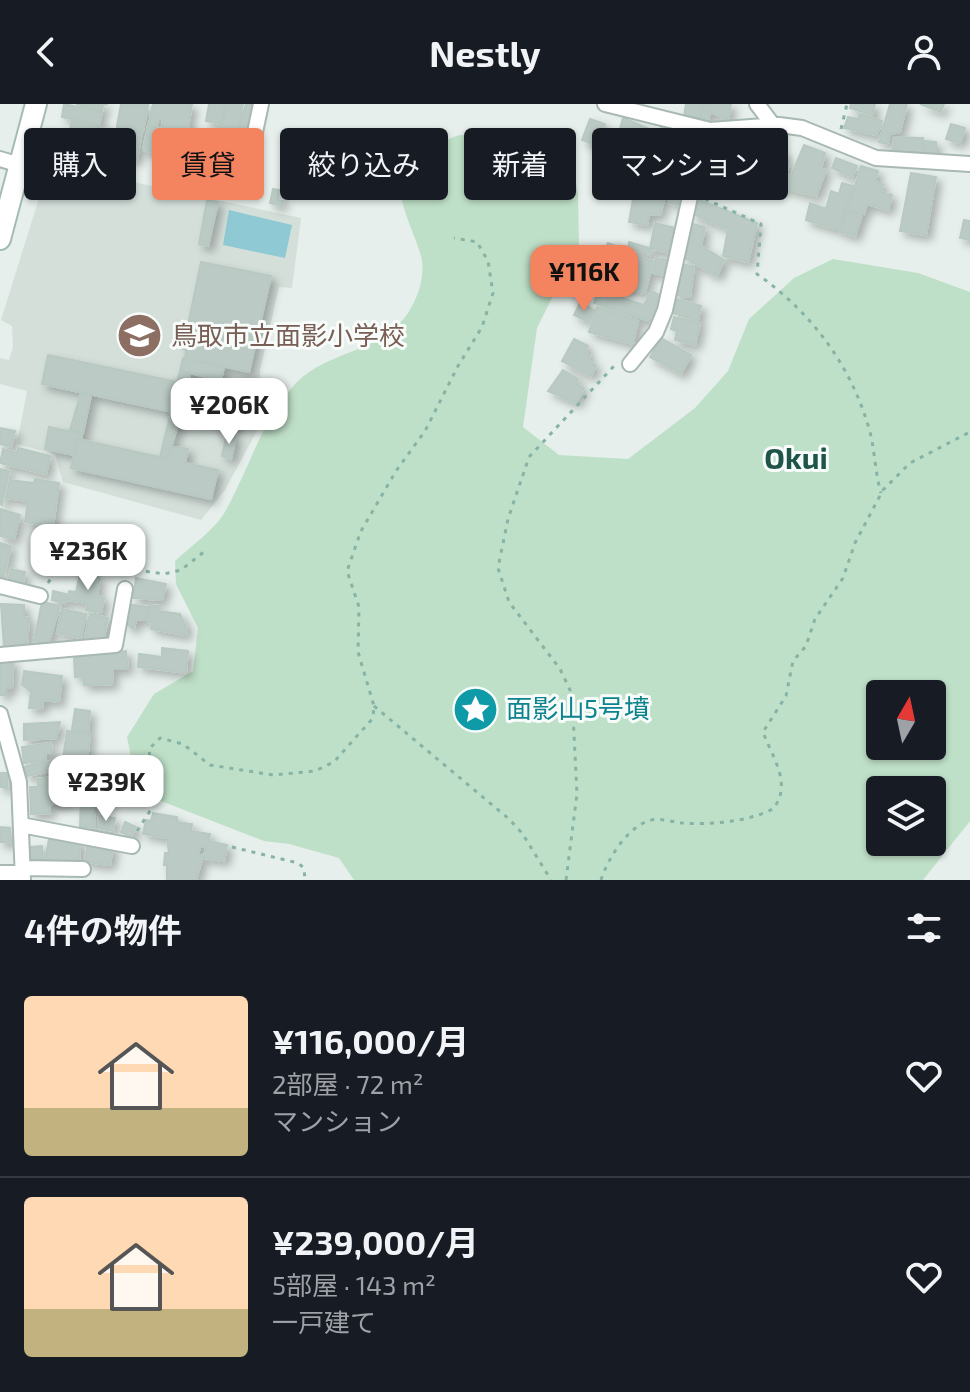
<!DOCTYPE html>
<html lang="ja">
<meta charset="utf-8">
<style>
:root{--surface:#171b24;--page:#20242c;--text:#f1f3f6;--muted:#9ea1a6;--line:#363941;--accent:#f4845f}
body{margin:0;font-family:"Exo 2","Noto Sans JP",sans-serif;background:var(--page);color:var(--text);height:100vh;display:flex;flex-direction:column;font-size:30px;white-space:nowrap}
*{box-sizing:border-box;margin:0}
p{font-size:26px;color:var(--muted)}
.icon{flex:none;width:44px;height:44px;fill:none;stroke:currentColor;stroke-width:2;stroke-linecap:round;stroke-linejoin:round}
.map{position:relative;height:776px;overflow:hidden}
.drawer{display:flex;flex-direction:column;background:var(--surface);flex:1}
.drawer>*{flex:none}
.top-card{position:absolute;left:24px;top:24px;width:922px;height:72px;display:flex;gap:16px}
.needle{width:52px;rotate:9deg}
.buttons{position:absolute;left:866px;top:576px;display:grid;gap:16px}
.buttons a{display:grid;place-items:center;width:80px;height:80px;border-radius:8px;background:var(--surface);box-shadow:0 2px 6px #0004;font-size:40px}
.price{position:absolute;translate:-50% -68px;padding:0 18px;border-radius:16px;background:#fff;color:#222;font-size:26px;line-height:52px;filter:drop-shadow(0 2px 4px #0008)}
.price::after{content:'';position:absolute;left:50%;top:48px;width:24px;height:18px;margin-left:-12px;background:inherit;clip-path:polygon(0 0,100% 0,50% 100%)}
.price.selected{background:var(--accent);color:#111}
ul{padding:0;list-style:none}
li{display:flex;align-items:center;gap:24px;height:200px;padding:0 24px}
li+li{border-top:2px solid var(--line)}
li span{display:grid;place-items:center;flex:none;width:224px;height:160px;border-radius:8px;color:#555}
li>.icon{margin-inline-start:auto}
span .icon{width:96px;height:96px;fill:#fffc;stroke-width:1}
li b{font-size:34px}
h2{display:flex;justify-content:space-between;align-items:center;height:96px;padding:0 24px;font-size:34px}
.chip{padding:0 28px;border-radius:8px;background:var(--surface);box-shadow:0 2px 6px #0004;font-size:28px;line-height:72px}
.chip.selected{background:var(--accent);color:#111}
header{display:flex;justify-content:space-between;align-items:center;height:104px;padding:0 24px;background:var(--surface);font-size:36px;font-weight:700}
.map>svg:first-child{display:block}
</style>
<header><svg class="icon" aria-label="back" viewBox="0 0 24 24"><path d="M15 5l-7 7 7 7"/></svg>Nestly<svg class="icon" aria-label="person" viewBox="0 0 24 24"><circle cx="12" cy="8" r="4"/><path d="M4 21q1-7 8-7t8 7"/></svg></header>
<div class="map">
<svg width="970" height="776" viewBox="0 0 970 776">
<defs>
<filter id="shadow"><feDropShadow dx="5" dy="5" stdDeviation="4" flood-color="#0004"/></filter>
</defs>
<rect width="100%" height="100%" fill="#e6efeb"/>
<path fill="#d4dfda" d="M54,46L126,59L124,76L301,114L292,184L279,183L260,267L259,323L225,386L201,416L63,378L55,350L17,340L27,287L0,280V254L9,256L13,243L12,222L1,216Z"/>
<path fill="#bfe0c8" fill-rule="evenodd" d="M538,28L559,31L568,39L578,90L579,140L537,224L523,323L559,351L628,355L695,304L728,267L749,215L794,174L833,155L918,169L970,188V717L923,776H354L339,754L289,740L264,737L138,688L127,633L154,590L193,567L198,524L176,480L175,457C191,442 216,425 226,406C250,363 262,315 296,279C328,246 381,249 408,209C418,194 426,170 421,152C410,112 375,68 434,43C442,39 454,31 462,31C479,30 486,41 496,52L513,50ZM880,590H932V642H880ZM880,686H932V738H880Z"/>
<path fill="#8ec9d4" d="M229,106L292,121L285,154L223,141Z"/>
<path fill="#bbcac4" stroke="#b8c9c2" stroke-width="2" filter="url(#shadow)" d="M64,0L102,8L99,21L62,13Z
M76,0H108L103,1L102,7Z
M121,0L148,1L143,27L117,22Z
M153,0H192L185,42L160,37L163,15L158,14L156,23L149,21Z
M209,0H225L221,20L206,17Z
M227,0H243L237,28L221,25Z
M246,0L257,2L248,33L238,30Z
M686,0H702L699,14L684,12Z
M704,0H731L728,16L710,7L708,16L701,14Z
M851,0H875L872,11L850,4Z
M890,0H907L900,28L890,30L887,40L879,38Z
M920,0H944L941,8Z
M860,10L882,17L877,31L844,24L848,13L858,15Z
M623,14L659,29L661,24L687,32L683,47L663,41L661,48L648,44L647,53L666,55L664,69L619,63L620,45L640,47V42L617,35Z
M590,15L605,20L597,42L582,36Z
M72,16L96,22L93,40L68,36Z
M951,20L965,24L960,39L946,35Z
M148,22L160,25L156,49L143,46Z
M99,23L112,27L109,41L95,37Z
M117,23L142,28L137,56L113,48Z
M763,30L777,32L776,49L762,47Z
M739,31L749,34L746,45L762,50L759,69L754,67L751,77L721,64L726,45L707,47L710,35Z
M894,33L923,34V48L893,47Z
M924,37L936,38V48H924Z
M804,41L825,49L821,65L826,66L816,92L763,79L772,57L781,48L787,49L784,59L789,61L786,70L791,72Z
M366,49L383,53L381,64L374,63V58L350,54L347,71L341,70L348,50L365,53Z
M599,49L618,50L617,63L598,62Z
M836,54L857,62L852,73L832,64Z
M351,55L373,59L370,79L347,75Z
M674,55L693,59L690,74L667,69Z
M220,58L237,60L234,83L213,80L216,62L219,63Z
M861,62L878,67L875,78L883,80L881,88L892,91L888,106L867,100L864,110L848,106Z
M619,67L631,69L629,81L616,78Z
M911,69L936,73L926,131L900,127Z
M652,71L670,75L660,111L649,110L647,121L629,118L637,73L652,75Z
M675,73L688,76L682,102L669,99Z
M842,79L853,82L839,126L806,116L810,99L826,105L831,87L839,90Z
M273,85L279,86L278,96L283,97L282,102L270,99Z
M697,95L757,119L748,158L723,152L728,125L691,109Z
M207,96L218,98L208,142L199,140Z
M847,107L862,111L855,132L841,128Z
M964,116L970,117V136L960,134Z
M655,119L675,124L670,149L650,144Z
M689,119L705,123L701,142L724,156L717,172L683,153L687,139H682Z
M629,138L652,145L650,151L628,144Z
M608,139L622,144L610,165L597,160Z
M623,146L653,157L645,189L615,182Z
M656,154L668,156L666,171L653,169Z
M201,158L271,172L249,268L185,254L186,246L183,245Z
M678,160L694,162L690,193L674,191Z
M600,185L609,190L605,203L594,199Z
M651,187L663,193L652,218L606,203L611,190L644,201Z
M677,195L701,202L698,216L673,209Z
M580,199L594,206L589,218L574,211Z
M597,203L638,217L633,240L589,228Z
M674,213L700,219L695,241L675,236L677,227L671,225Z
M661,234L691,251L681,270L650,253Z
M574,235L588,242L585,248L590,252L588,257L596,261L591,272L562,257Z
M48,251L244,292L238,322L42,280Z
M183,254L224,263L221,276L180,267Z
M563,266L578,275L576,280L584,284L576,299L548,287Z
M180,267L190,269L188,280L177,278Z
M81,289L91,291L83,329L70,326Z
M171,308L181,310L168,354L160,353Z
M49,323L82,330V335L77,334L74,351L45,345Z
M0,324L15,327L11,343L0,340Z
M227,330L236,332L231,355L222,352Z
M78,335L168,355L171,342L188,345L185,359L218,366L211,395L71,364Z
M18,344L50,352L46,370L0,359L3,345L17,349Z
M0,365L9,367L2,401L0,400Z
M35,375L59,379L53,423L25,418L28,397L6,394L10,376L34,379Z
M0,405L20,411L14,435L0,432Z
M0,439L11,442L3,476L0,475Z
M11,465L25,468L22,484L8,478Z
M81,466L100,474L97,492L104,494L101,509L86,506L87,499L67,496L69,487L76,488Z
M136,474L166,480L162,496L133,494Z
M53,487L66,490L65,499L52,496Z
M42,498L60,502L48,540L34,537Z
M1,500L24,501V513L29,514L27,544L4,543Z
M128,500L148,503L146,516L136,515L134,525L125,519Z
M150,501L158,502V507L180,510L187,525L186,531L151,525L152,519L148,518Z
M62,505L86,510L81,534L57,529Z
M90,510L108,514L103,537L85,533Z
M162,544L188,547L186,569L138,563L139,550L162,553Z
M126,547L128,565H112L113,580L84,581L83,572L75,573L74,553Z
M0,556L13,557L12,584H6V591H0Z
M24,567L62,572L59,598L43,596L42,605L29,604L31,587L22,581Z
M75,605L90,607L88,629L72,626Z
M60,618L56,634L24,636V620Z
M67,627L90,630L87,657L63,654Z
M51,639L52,648L45,649L46,656L24,659L22,643Z
M50,657L52,667L27,672L24,663Z
M0,669H8L7,684L0,683Z
M63,672L64,678L72,677L74,695L49,701L50,709L31,710L30,683H38L37,675Z
M92,680L95,723L80,724L81,683Z
M153,709L177,713V718L192,720L191,727L210,730L209,737L227,741L224,757L204,754L206,743L200,742L198,751L203,752L196,776H167V761H164L165,749H169L167,734L143,730L146,716L151,717Z
M99,712L115,714L113,727L98,724Z
M125,718L136,723L131,733L121,728Z
M0,723L10,724L11,739L0,738Z
M49,735L80,736L79,761L45,756Z
M88,738L113,742L110,761L85,758Z
M42,742L43,756L29,755V743Z"/>
<g fill="none" stroke-linecap="round" stroke-linejoin="round">
<defs>
<path id="minor" d="M605,0L710,26L779,21L802,24L876,54L970,60
M757,0L773,21
M0,55L20,61
M248,61L261,0
M630,260L656,228L665,206L705,25
M0,482L40,492
M0,551L115,541L125,485
M0,610L19,678L23,776
M21,721L132,742
M23,764L83,765
M0,769H23"/>
<path id="secondary" d="M0,135L36,0"/>
</defs>
<use href="#minor" stroke="#a8b8b2" stroke-width="18"/>
<use href="#secondary" stroke="#a4bbb3" stroke-width="24"/>
<path stroke="#86b3a5" stroke-width="3" stroke-dasharray="4 6" stroke-linecap="butt" d="M841,25L847,0
M705,95L761,120L757,170C811,208 852,262 870,328C875,348 875,368 881,389
M48,479L60,460L69,456L164,470L181,466L205,447
M374,602L509,715L522,729L551,776
M137,727L152,704L154,690L149,645L160,634L183,640L210,661L273,671L315,667L334,658L373,614L374,602L358,548L359,503L347,467L361,427L396,367L425,327L458,262L482,223L493,189L488,157L477,138L454,134
M232,743L298,759L304,764L305,776
M566,776L577,690L572,590L560,565L509,498L498,464L508,415L529,353L614,262
M601,776C608,754 628,722 651,716C661,714 672,718 682,719C711,721 747,718 773,705C793,680 772,653 763,628L786,592L793,557L806,542L815,515L843,474L855,439L883,386L910,359L970,328"/>
<use href="#minor" stroke="#fff" stroke-width="14"/>
<use href="#secondary" stroke="#fff" stroke-width="20"/>
</g>
<defs>
<symbol id="school-disc" viewBox="-11 -11 22 22"><circle r="9.5" fill="#8d6e63" stroke="#f7fbf9"/><path d="M0-5L7-2L0 1L-7-2ZM-4 1L0 2.5L4 1V4Q0 6-4 4Z" fill="#fff"/></symbol>
<symbol id="sight-disc" viewBox="-11 -11 22 22"><circle r="9.5" fill="#0f9aa8" stroke="#f7fbf9"/><path d="M0-6L1.8-2.2L6-1.7L2.9 1.2L3.7 5.4L0 3.3L-3.7 5.4L-2.9 1.2L-6-1.7L-1.8-2.2Z" fill="#fff"/></symbol>
</defs>
<g fill-rule="evenodd">
<use href="#school-disc" x="114" y="206" width="51" height="51"/>
<use href="#sight-disc" x="450" y="580" width="51" height="51"/>
</g>
<g text-anchor="middle" stroke-width="6" stroke-linejoin="round" paint-order="stroke">
<g font-size="26" fill="#785e54" stroke="#f7fbf9" text-anchor="start">
<text x="171" y="241">鳥取市立面影小学校</text>
</g>
<g font-size="26" fill="#0d838f" stroke="#f7fbf9" text-anchor="start">
<text x="506" y="614">面影山5号墳</text>
</g>
<g font-size="30" font-weight="bold" fill="#1f5548" stroke="#f7fbf9">
<text x="796" y="365">Okui</text>
</g>
</g>
</svg>
<div class="buttons">
<a><svg class="needle" viewBox="-14 -14 28 28"><path d="M0-13l5 13h-10z" fill="#e53935"/><path d="M0 13l5-13h-10z" fill="#9ea1a6"/></svg></a>
<a><svg class="icon" aria-label="layers" viewBox="0 0 24 24"><path d="M12 4l9 5-9 5-9-5zM3 14l9 5 9-5"/></svg></a>
</div>
<b class="price selected" style="left:584px;top:209px">¥116K</b>
<b class="price" style="left:229px;top:342px">¥206K</b>
<b class="price" style="left:88px;top:488px">¥236K</b>
<b class="price" style="left:106px;top:719px">¥239K</b>
<div class="top-card">
<a class="chip">購入</a>
<a class="chip selected">賃貸</a>
<a class="chip">絞り込み</a>
<a class="chip">新着</a>
<a class="chip">マンション</a>
</div>
</div>
<section class="drawer">
<h2>4件の物件<svg class="icon" aria-label="filters" viewBox="0 0 24 24"><path d="M4 7h16M4 17h16"/><circle cx="9" cy="7" r="2"/><circle cx="15" cy="17" r="2"/></svg></h2>
<ul>
<li><span style="background:linear-gradient(#ffd9b3 70%,#c2b280 0)"><svg class="icon" aria-label="home" viewBox="0 0 24 24"><path d="M3 11l9-7 9 7M6 9v11h12V9"/></svg></span><div><b>¥116,000/月</b><p>2部屋 · 72 m²</p><p>マンション</p></div><svg class="icon" aria-label="heart" viewBox="0 0 24 24"><path d="M12 20l-8-8c-3-5 5-10 8-4 3-6 11-1 8 4z"/></svg></li>
<li><span style="background:linear-gradient(#ffd9b3 70%,#c2b280 0)"><svg class="icon" aria-label="home" viewBox="0 0 24 24"><path d="M3 11l9-7 9 7M6 9v11h12V9"/></svg></span><div><b>¥239,000/月</b><p>5部屋 · 143 m²</p><p>一戸建て</p></div><svg class="icon" aria-label="heart" viewBox="0 0 24 24"><path d="M12 20l-8-8c-3-5 5-10 8-4 3-6 11-1 8 4z"/></svg></li>
</ul>
</section>
